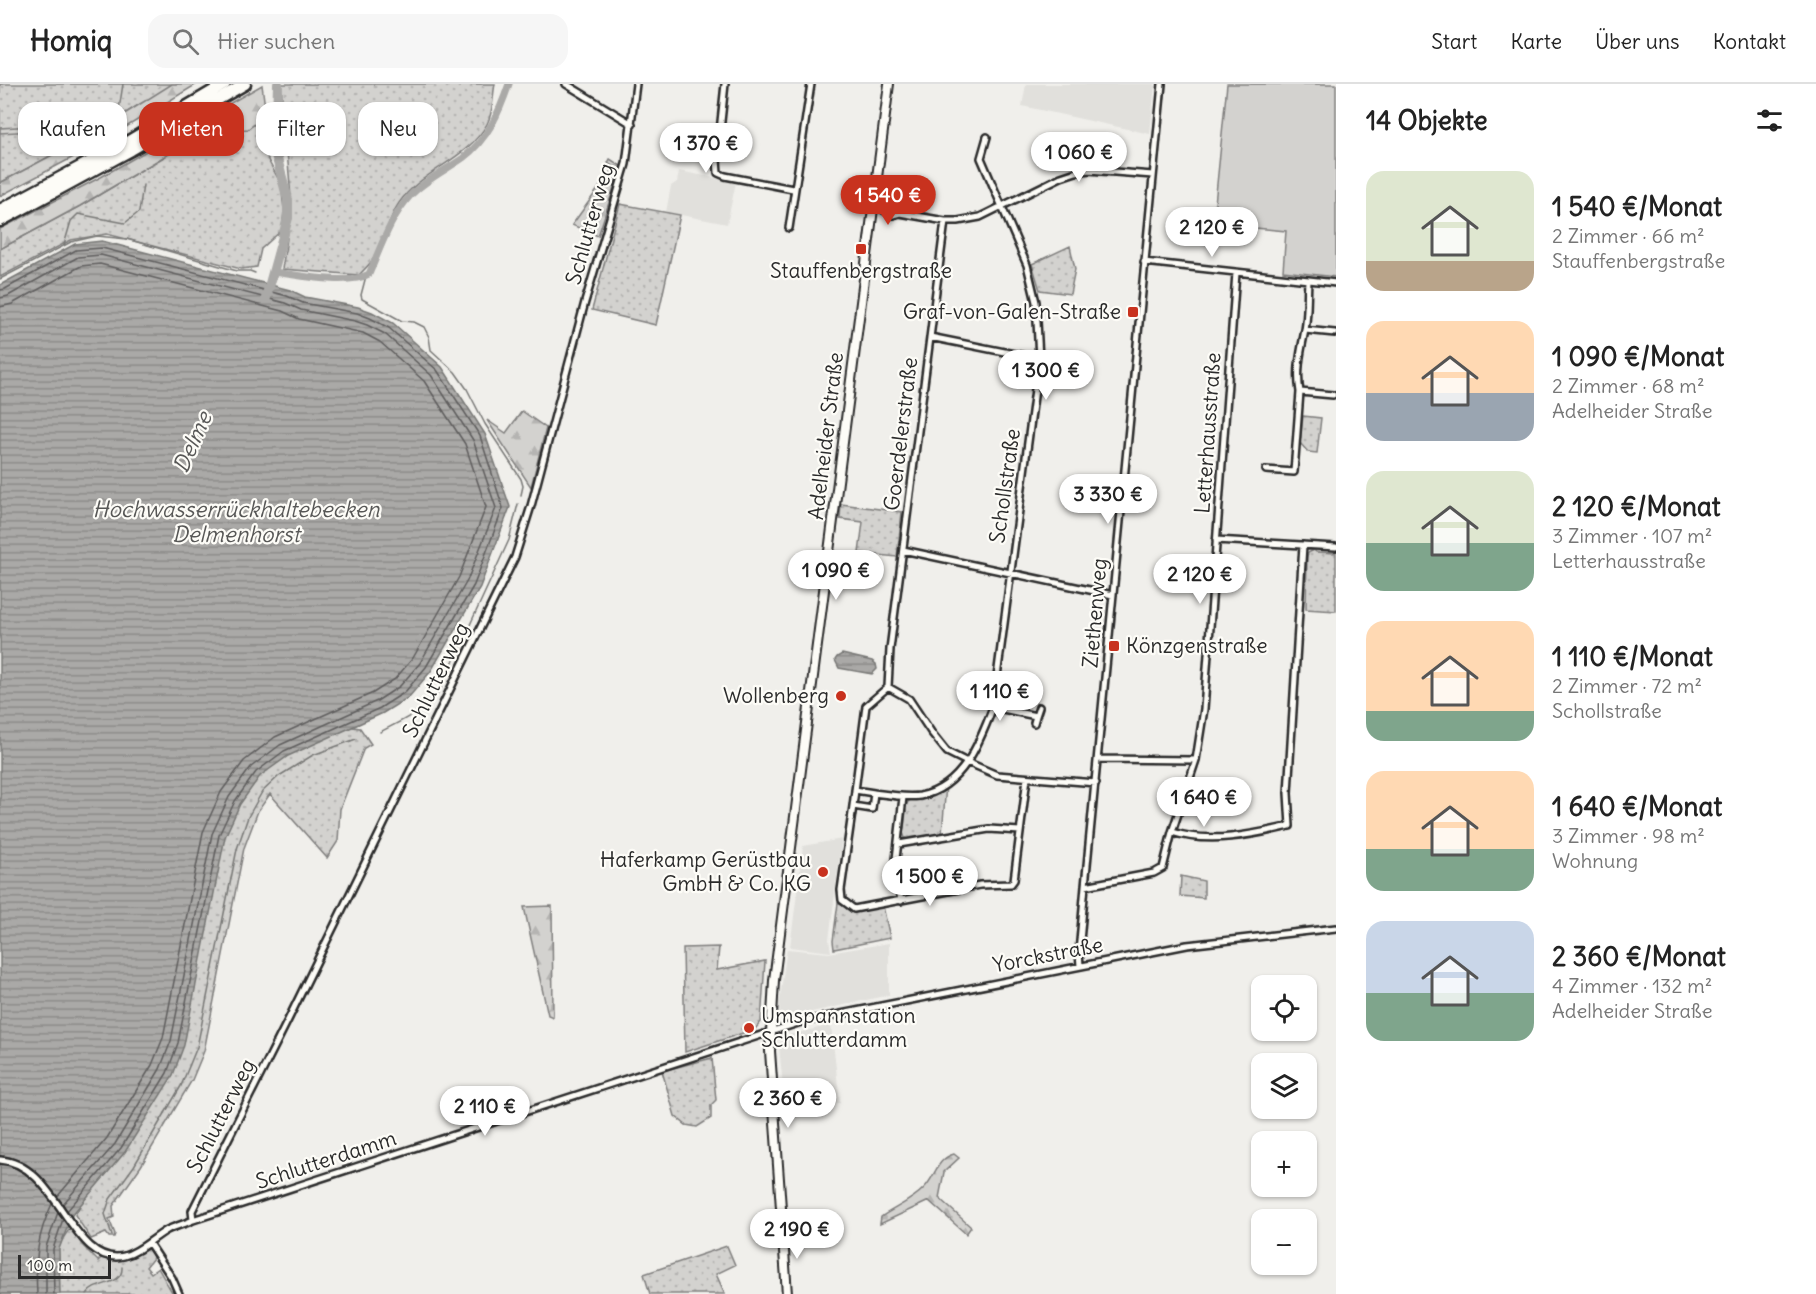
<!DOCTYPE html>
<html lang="de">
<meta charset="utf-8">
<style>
:root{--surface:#fff;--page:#f6f6f6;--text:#222;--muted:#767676;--line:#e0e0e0;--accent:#c8321e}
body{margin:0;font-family:Delius,sans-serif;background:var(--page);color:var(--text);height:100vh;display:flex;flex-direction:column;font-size:22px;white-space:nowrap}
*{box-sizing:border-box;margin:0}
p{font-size:20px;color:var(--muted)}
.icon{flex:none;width:33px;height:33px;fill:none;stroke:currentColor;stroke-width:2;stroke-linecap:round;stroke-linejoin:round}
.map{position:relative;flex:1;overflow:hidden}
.panel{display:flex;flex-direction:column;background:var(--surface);width:480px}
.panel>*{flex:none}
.hud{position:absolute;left:18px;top:18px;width:570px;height:54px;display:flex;gap:12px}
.controls{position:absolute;left:1251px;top:891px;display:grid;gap:12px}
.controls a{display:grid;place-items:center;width:66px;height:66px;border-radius:12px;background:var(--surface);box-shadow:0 2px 4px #0004;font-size:30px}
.scale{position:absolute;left:18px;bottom:15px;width:93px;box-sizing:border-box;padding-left:6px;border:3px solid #2b2b2b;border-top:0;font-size:16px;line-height:21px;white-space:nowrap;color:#2b2b2b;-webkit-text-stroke:4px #fdfcf7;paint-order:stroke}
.price{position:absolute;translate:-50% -51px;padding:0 14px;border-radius:21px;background:#fff;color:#222;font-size:20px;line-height:39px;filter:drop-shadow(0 2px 3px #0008)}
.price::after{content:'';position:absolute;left:50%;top:36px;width:18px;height:14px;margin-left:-9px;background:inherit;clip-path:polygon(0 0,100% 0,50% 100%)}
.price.active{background:var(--accent);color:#fff}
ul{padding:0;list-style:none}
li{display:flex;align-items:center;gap:18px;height:150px;padding:0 30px}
li span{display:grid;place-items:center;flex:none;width:168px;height:120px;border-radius:18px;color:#555}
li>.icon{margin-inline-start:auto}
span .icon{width:72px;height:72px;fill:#fffc;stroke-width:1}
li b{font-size:26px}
h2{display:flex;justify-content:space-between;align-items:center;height:72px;padding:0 30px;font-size:26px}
.tag{padding:0 21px;border-radius:18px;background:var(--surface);box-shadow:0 2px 4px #0004;font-size:21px;line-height:54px}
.tag.active{background:var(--accent);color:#fff}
header{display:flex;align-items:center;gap:36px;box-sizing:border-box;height:84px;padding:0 30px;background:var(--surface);border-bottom:2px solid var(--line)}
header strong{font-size:28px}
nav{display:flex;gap:33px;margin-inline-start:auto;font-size:21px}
.search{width:420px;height:54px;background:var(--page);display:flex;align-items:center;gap:15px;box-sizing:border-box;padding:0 21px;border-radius:18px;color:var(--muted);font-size:22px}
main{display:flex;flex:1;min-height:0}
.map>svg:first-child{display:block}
</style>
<header>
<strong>Homiq</strong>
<div class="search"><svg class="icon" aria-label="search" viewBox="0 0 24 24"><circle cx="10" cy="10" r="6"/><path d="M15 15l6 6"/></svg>Hier suchen</div>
<nav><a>Start</a><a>Karte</a><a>Über uns</a><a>Kontakt</a></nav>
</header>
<main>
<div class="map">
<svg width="1336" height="1210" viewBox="0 0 1336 1210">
<defs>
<pattern id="grass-dots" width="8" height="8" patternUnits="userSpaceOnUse" patternTransform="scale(1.5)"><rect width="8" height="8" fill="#d3d2cf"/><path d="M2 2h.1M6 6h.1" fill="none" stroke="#b5b4b2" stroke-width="1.8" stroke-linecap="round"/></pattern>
<pattern id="forest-firs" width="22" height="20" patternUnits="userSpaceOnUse" patternTransform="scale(1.5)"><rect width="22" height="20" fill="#d3d2cf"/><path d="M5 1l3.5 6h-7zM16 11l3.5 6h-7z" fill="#b5b4b2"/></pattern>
<pattern id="water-rules" width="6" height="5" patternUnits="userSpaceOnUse" patternTransform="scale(1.5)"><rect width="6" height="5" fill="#aaa9a7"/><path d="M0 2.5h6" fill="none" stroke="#8b8a88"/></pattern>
</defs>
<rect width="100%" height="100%" fill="#f0efeb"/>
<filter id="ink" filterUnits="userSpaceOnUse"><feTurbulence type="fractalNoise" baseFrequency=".0167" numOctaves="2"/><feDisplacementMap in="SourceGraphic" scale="12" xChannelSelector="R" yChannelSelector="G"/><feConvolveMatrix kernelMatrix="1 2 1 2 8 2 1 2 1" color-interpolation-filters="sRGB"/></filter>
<g filter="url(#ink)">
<path fill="#e1e0dc" d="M1026,0H1155L1150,50L1022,22Z
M679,87L736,98L727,140L666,128L671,102L677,98Z
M842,755L829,856L831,868L790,863L803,762Z
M889,859V911L780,935L779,920L787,865L829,869Z
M831,941L840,1019L785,1023L779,962L785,952Z"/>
<path fill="url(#grass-dots)" stroke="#7f7e7d" stroke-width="1.5" d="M0,0H179L140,20L99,46L0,99Z
M281,0H495C492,14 494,27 487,40C467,76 422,86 399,119C388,135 384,157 374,174C370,180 364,186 359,191L282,185L292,124Z
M266,31L268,76L281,100L284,126L282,146L261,165L257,183L241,185L107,150L71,156L0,193V165L80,122L205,49L248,45Z
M620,120L680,131L656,241L592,226Z
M1070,162L1075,185L1070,210L1040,206L1032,180Z
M1303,332L1321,334L1317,369L1308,368L1300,359Z
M841,420L902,428L897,473L859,469L863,438L840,435Z
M1314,466L1316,468L1336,469V527L1306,525L1307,473L1308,469Z
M349,635L353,643L360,644L371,660L364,664L340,725L338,757L327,774L270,710L258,727L244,764L204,967L192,996L141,1082L113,1122L114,1133L109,1135L115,1150L114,1153H109L106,1149L91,1155L75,1131L80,1122L77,1120L129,756Z
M946,701L942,749L933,753L930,751L914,754L912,756L905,754L902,746L904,744L906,727L905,724L909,716L933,711Z
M1181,792L1204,797V814L1180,812Z
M838,819L853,827L883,822L890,854L834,865L833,857Z
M719,863L717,886L765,877L761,938L755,945L685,968L683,864Z
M712,974L716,1016L711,1021V1034L697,1043L686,1041L675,1032L662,987Z
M0,1081L60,1152L64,1153L70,1144L83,1162L98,1177L101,1174C123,1179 129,1172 148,1165L152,1169L153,1174L146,1183L151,1189L158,1184L173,1210H0Z
M727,1162L735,1181L716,1190L725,1210H650L644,1190Z"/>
<path fill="url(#forest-firs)" stroke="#7f7e7d" stroke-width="1.5" d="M172,0H197L98,60L0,112V99L99,46Z
M262,1L266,31L248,45L204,49L80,122L0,165V145L101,93Z
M103,38L102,43L0,49V44Z
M610,75L621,82L598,152L572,141L614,83L608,79Z
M522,327L546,344L531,403L487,336L506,349Z
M552,822L553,933L548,931L524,823Z
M954,1070L959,1074L944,1088L939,1114L971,1143L966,1150L929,1117L880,1140L881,1133C894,1124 913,1116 924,1104C936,1092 936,1075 954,1070Z"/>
<path fill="#d3d2cf" stroke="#7f7e7d" stroke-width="1.5" d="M1227,0H1336V193L1283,187L1286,147L1213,140Z"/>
<path fill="url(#water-rules)" stroke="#777775" stroke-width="1.5" d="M102,157L290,206L305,213L358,223L372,228L393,239L442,283L485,350L510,423L480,503L431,587L409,613L383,629L288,672L260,692L240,720L225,753L184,961L173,991L125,1068L72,1131L59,1165L60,1210H0V201L75,160Z
M842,570L872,577L876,580L877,585L872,590L839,584L835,576L837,573Z"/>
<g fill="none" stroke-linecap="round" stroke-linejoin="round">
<path stroke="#5e5d5d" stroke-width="1.5" d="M0,206L5,205L76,166L102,164L287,212L303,219L357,229L370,234L389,244L437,286L480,352L503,424L474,501L426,583L405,608L380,624L284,667L256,688L235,717L219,751L178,959L167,989L121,1064L67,1127
M0,214L8,212L78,173L101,171L285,219L301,226L355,237L367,241L385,250L431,291L473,356L496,424L467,497L420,579L400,602L377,617L280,661L251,683L229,713L212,750L171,957L160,985L115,1060L63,1120
M0,223L12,220L81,182L100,180L282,227L299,235L363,249L380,258L424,297L465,360L486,423L459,493L413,574L395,595L373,609L275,653L244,677L221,708L203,748L163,954L152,981L107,1054L57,1113
M37,1210C35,1175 37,1151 52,1120
M46,1210V1163L58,1128
M54,1210L53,1165L63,1135"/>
<path stroke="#777775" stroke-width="1.5" d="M118,32L123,0
M64,161L71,137L78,130L125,139L139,128L143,101
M366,192L361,211L362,215L402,237L414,238L424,243L429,253L431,266L455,288L467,305L485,340L521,395L523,402L521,411
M0,195L71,158L97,152L127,155L237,187H250L255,189
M380,648C406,635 420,629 440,606L509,456L518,420
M112,1151L105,1130L110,1115L134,1082L181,1002L197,963L237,765L248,733L262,708L279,692L313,671L356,655
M87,1210C95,1197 123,1203 122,1183"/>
<path stroke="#aaa9a7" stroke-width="7" d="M273,188C298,191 348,202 369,190C381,163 390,134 410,112C425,96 446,86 463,74C488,55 499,29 509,0"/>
<path stroke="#aaa9a7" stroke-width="10" d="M266,214L288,134V116L276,71L278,0"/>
<defs>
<path id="minor" d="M566,0L632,40
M725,0L717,75L718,89L725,92L793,105
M874,124H890L900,129L945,137H958L980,133L1061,93L1076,88L1089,86L1153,91
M882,125L893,131L900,129
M789,144L811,0
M1144,178L1336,199
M1305,246L1335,249
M930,253L1039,275
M1300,308L1333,311
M1266,386L1294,388L1300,308C1296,287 1301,266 1305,246C1308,230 1307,213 1308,197
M1216,456L1336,463
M903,466L1113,511
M888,603L890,565L945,137
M993,623L1036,632L1034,639
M1036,632L1039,623
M1098,675L1196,676
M855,706L874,709L872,725L853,722L866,622L888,603L909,615L931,648L947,668L967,678L997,691L1096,699
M874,709C889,711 904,714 920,712C962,704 980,658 993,623L1039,275L1036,218L1027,181L981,74L987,53
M853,722L841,806L842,816L854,825L980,801L1011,800L1014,796L1027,694
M1172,748C1209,760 1252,751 1290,742L1288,709L1303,461
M899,760L989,745L1020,747
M1085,802L1154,789L1163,784L1172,748L1196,676L1204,625L1236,189
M901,817L895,784L903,713
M1080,882L1079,868L1085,802L1162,0
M0,1076C58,1079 72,1184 124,1172C140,1168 153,1154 167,1146C175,1142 185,1140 193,1136L801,938L1187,861L1336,844
M193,1136L192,1127L288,936L515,473L531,422L585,218L626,80L636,0
M149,1159L172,1194L179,1210"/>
<path id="secondary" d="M787,1210L770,967L774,896L889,0"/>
<path id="motorway" d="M0,126L127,58L225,0
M0,137L131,66L245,0"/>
</defs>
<use href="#minor" stroke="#2b2b2b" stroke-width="10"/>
<use href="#secondary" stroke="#2b2b2b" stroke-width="12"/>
<use href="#motorway" stroke="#2b2b2b" stroke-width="15"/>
<use href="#minor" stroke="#fdfcf7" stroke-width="5"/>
<use href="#secondary" stroke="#fdfcf7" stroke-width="8"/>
<use href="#motorway" stroke="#fdfcf7" stroke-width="10"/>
</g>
</g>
<g fill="#c8321e" stroke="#fdfcf7" stroke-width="2">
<rect x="855" y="159" width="12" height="12" rx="3"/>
<rect x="1127" y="222" width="12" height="12" rx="3"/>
<rect x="1108" y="556" width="12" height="12" rx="3"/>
<circle cx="841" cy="612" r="6"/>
<circle cx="823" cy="788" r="6"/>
<circle cx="749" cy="944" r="6"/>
</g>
<g text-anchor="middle" stroke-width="4.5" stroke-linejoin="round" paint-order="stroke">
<g font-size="21" fill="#2b2b2b" stroke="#fdfcf7">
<text transform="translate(590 140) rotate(-74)" y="7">Schlutterweg</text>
<text transform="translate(1208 349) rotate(-86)" y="7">Letterhausstraße</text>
<text transform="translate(901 350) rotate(-83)" y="7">Goerdelerstraße</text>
<text transform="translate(826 352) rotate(-83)" y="7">Adelheider Straße</text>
<text transform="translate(1005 402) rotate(-82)" y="7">Schollstraße</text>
<text transform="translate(1095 529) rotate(-85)" y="7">Ziethenweg</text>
<text transform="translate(436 596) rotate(-64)" y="7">Schlutterweg</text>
<text transform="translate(1048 871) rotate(-11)" y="7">Yorckstraße</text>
<text transform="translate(221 1032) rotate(-63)" y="7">Schlutterweg</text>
<text transform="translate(326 1076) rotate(-18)" y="7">Schlutterdamm</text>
</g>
<g font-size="21" fill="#2b2b2b" stroke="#fdfcf7" text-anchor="end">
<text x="861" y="194" text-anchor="middle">Stauffenbergstraße</text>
<text x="1121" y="235">Graf-von-Galen-Straße</text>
<text x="1126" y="569" text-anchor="start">Könzgenstraße</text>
<text x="829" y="619">Wollenberg</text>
<text x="811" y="783">Haferkamp Gerüstbau<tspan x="811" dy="24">GmbH &amp; Co. KG</tspan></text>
<text x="761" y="939" text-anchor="start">Umspannstation<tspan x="761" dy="24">Schlutterdamm</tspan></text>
</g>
<g font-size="22" font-style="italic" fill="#575756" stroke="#fdfcf7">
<text transform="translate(192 358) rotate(-66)" y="8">Delme</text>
<text x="236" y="433">Hochwasserrückhaltebecken<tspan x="236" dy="25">Delmenhorst</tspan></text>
</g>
</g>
</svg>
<div class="controls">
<a><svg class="icon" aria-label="locate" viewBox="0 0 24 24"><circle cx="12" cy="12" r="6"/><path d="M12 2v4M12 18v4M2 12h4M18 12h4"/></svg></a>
<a><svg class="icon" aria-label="layers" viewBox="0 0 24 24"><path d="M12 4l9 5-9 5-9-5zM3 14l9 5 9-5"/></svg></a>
<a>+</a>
<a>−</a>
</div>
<div class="scale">100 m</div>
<b class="price" style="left:706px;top:90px">1 370 €</b>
<b class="price" style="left:1079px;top:99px">1 060 €</b>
<b class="price active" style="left:888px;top:142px">1 540 €</b>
<b class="price" style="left:1212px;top:174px">2 120 €</b>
<b class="price" style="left:1046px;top:317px">1 300 €</b>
<b class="price" style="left:1108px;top:441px">3 330 €</b>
<b class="price" style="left:836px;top:517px">1 090 €</b>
<b class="price" style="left:1200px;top:521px">2 120 €</b>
<b class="price" style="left:1000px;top:638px">1 110 €</b>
<b class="price" style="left:1204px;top:744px">1 640 €</b>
<b class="price" style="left:930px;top:823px">1 500 €</b>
<b class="price" style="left:788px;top:1045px">2 360 €</b>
<b class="price" style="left:485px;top:1053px">2 110 €</b>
<b class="price" style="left:797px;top:1176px">2 190 €</b>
<div class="hud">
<a class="tag">Kaufen</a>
<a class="tag active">Mieten</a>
<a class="tag">Filter</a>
<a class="tag">Neu</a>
</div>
</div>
<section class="panel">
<h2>14 Objekte<svg class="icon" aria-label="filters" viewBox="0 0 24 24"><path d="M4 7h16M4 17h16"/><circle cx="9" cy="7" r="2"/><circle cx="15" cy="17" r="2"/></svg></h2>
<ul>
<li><span style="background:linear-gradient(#dfe7d0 75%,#b9a48a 0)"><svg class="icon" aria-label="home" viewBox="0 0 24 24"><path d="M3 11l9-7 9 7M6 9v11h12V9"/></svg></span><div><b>1 540 €/Monat</b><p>2 Zimmer · 66 m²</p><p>Stauffenbergstraße</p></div></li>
<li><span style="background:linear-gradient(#ffd9b3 60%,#9aa5b1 0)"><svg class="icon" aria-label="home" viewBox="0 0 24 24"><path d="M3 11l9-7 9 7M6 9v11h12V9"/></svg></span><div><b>1 090 €/Monat</b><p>2 Zimmer · 68 m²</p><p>Adelheider Straße</p></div></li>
<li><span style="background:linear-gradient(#dfe7d0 60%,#7fa58c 0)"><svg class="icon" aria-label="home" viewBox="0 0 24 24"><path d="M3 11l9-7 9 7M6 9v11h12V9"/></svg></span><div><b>2 120 €/Monat</b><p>3 Zimmer · 107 m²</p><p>Letterhausstraße</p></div></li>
<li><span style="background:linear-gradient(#ffd9b3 75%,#7fa58c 0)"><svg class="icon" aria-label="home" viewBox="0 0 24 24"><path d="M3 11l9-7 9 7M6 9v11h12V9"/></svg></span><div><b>1 110 €/Monat</b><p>2 Zimmer · 72 m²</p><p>Schollstraße</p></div></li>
<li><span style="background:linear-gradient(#ffd9b3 65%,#7fa58c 0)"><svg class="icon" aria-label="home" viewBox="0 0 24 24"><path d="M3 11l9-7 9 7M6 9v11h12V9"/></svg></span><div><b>1 640 €/Monat</b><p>3 Zimmer · 98 m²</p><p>Wohnung</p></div></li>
<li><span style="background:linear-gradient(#c9d6e8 60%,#7fa58c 0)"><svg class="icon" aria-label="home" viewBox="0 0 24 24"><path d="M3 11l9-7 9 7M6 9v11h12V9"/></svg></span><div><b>2 360 €/Monat</b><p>4 Zimmer · 132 m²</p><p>Adelheider Straße</p></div></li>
</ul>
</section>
</main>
